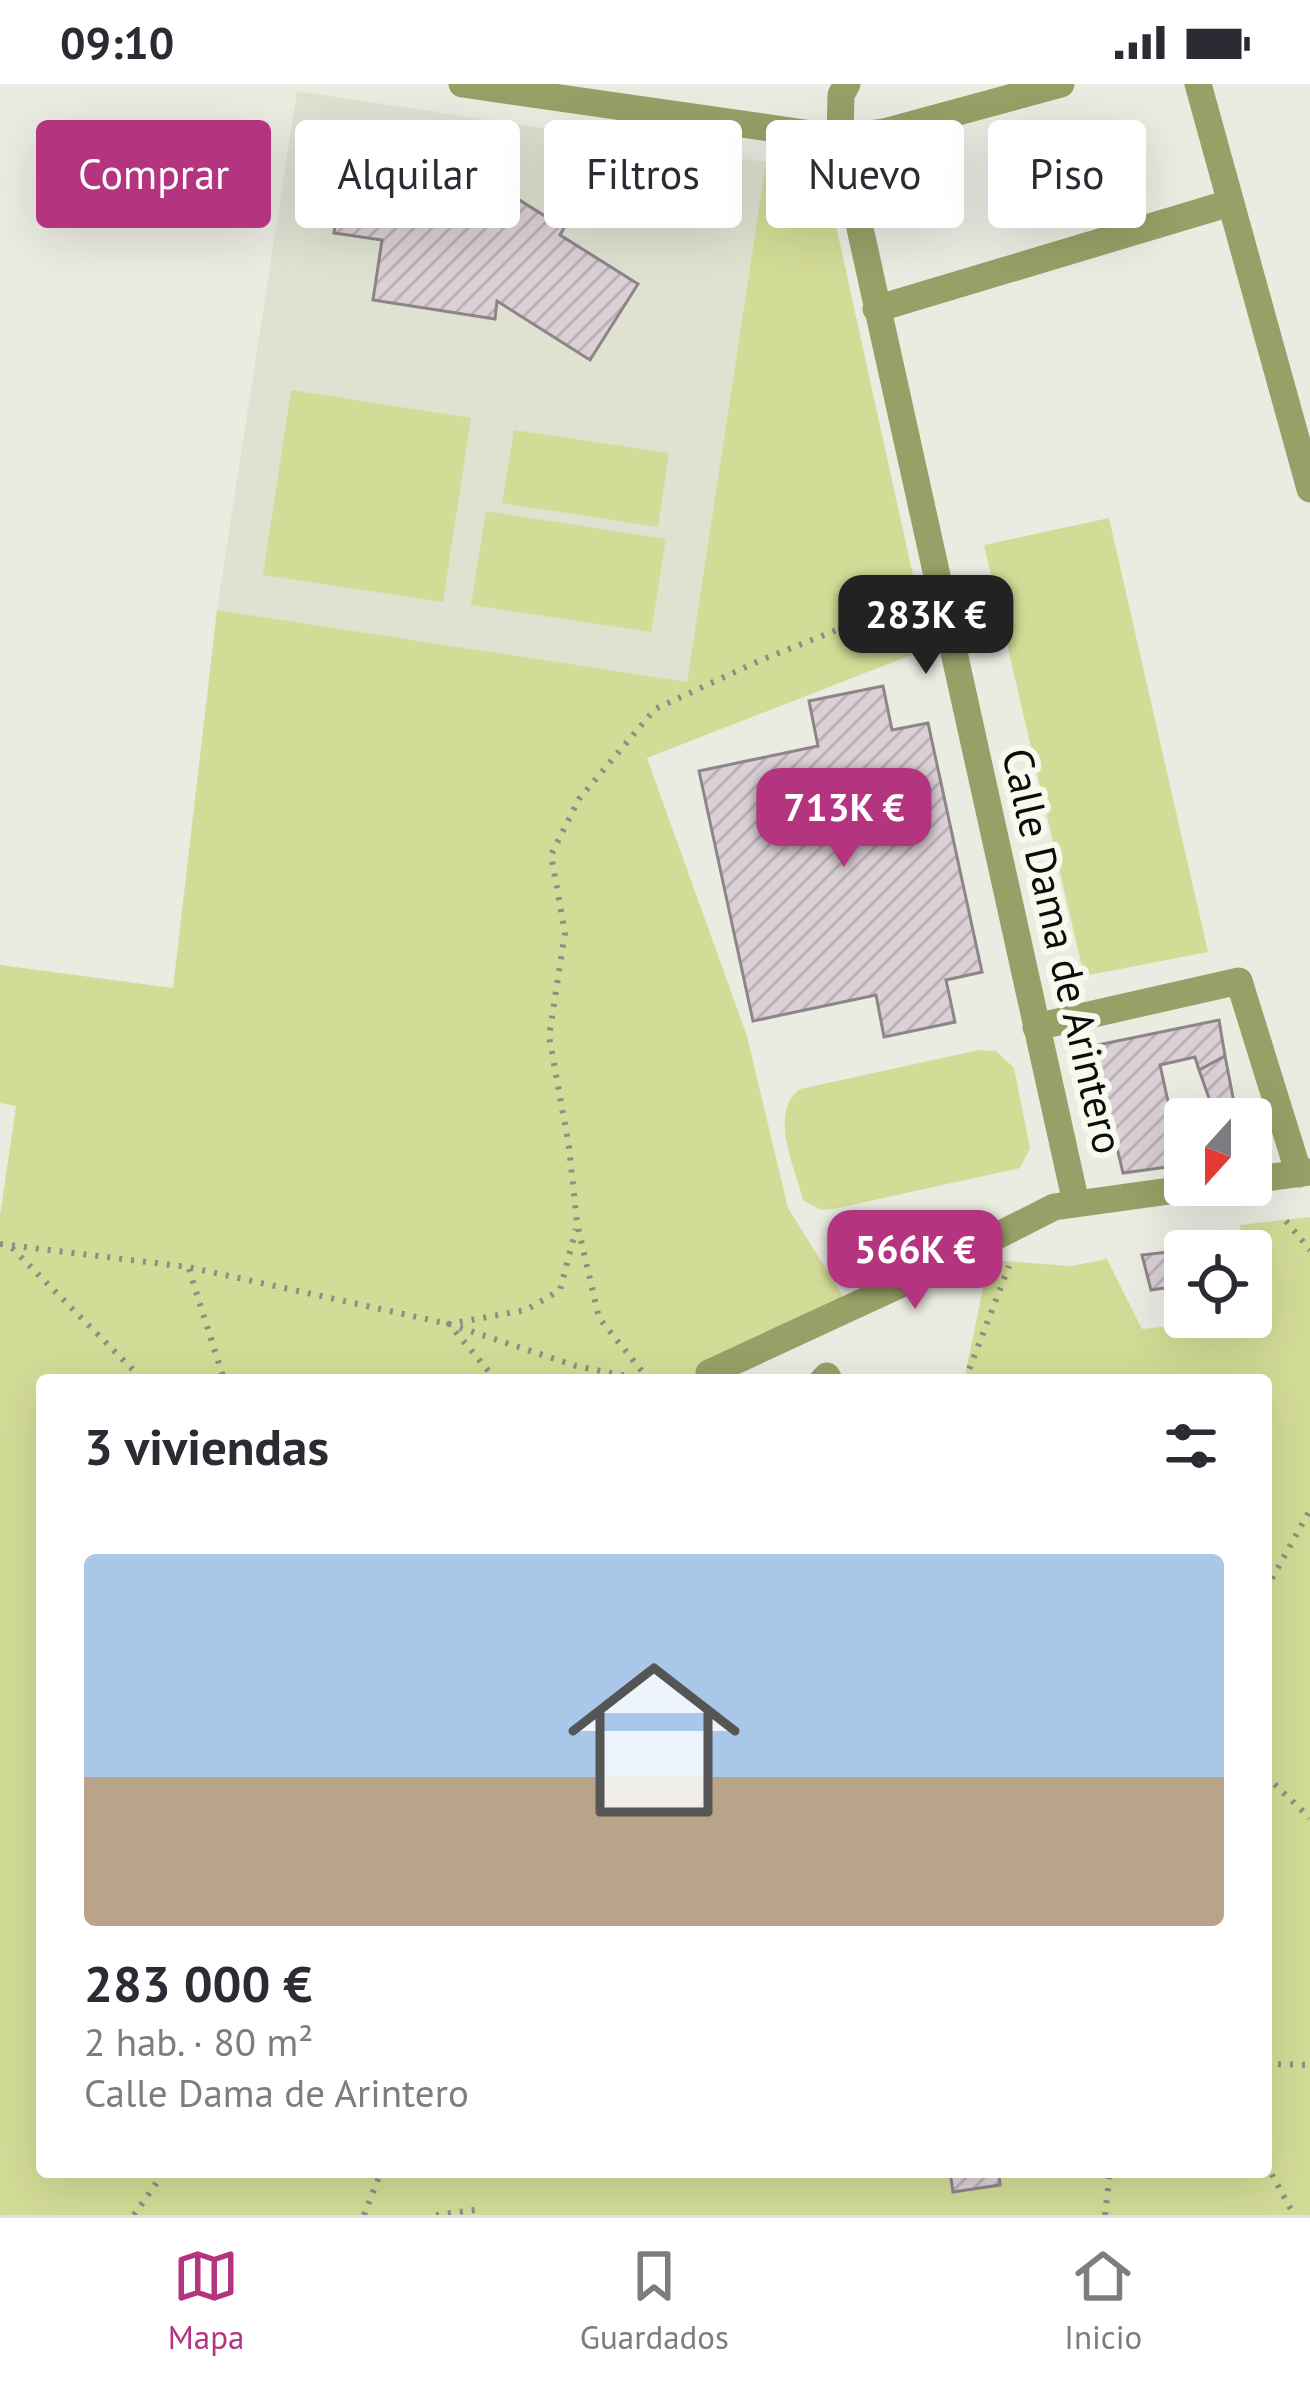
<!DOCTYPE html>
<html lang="es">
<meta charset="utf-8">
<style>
:root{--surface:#fff;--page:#f2f2f3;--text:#2b2b33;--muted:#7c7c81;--line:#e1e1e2;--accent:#b53480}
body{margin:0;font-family:"PT Sans",sans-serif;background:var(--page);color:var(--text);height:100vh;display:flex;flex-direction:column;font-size:45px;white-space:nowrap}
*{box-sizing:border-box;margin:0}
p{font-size:39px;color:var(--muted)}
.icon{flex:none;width:66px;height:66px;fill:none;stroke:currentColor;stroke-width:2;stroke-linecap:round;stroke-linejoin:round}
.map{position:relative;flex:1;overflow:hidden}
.sheet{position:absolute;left:36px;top:1290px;width:1236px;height:804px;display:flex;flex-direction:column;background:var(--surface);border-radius:12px;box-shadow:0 12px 48px #0002}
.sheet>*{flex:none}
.guide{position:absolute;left:36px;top:36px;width:1239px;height:108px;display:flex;gap:24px}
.needle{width:78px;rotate:201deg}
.fabs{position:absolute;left:1164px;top:1014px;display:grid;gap:24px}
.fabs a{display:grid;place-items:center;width:108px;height:108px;border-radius:12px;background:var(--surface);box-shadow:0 12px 48px #0002;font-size:60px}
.price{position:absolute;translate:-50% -102px;padding:0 27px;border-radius:24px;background:var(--accent);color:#fff;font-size:39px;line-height:78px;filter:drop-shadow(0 3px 6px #0008)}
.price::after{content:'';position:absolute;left:50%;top:72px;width:36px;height:27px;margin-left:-18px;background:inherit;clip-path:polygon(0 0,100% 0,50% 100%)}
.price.current{background:#222;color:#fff}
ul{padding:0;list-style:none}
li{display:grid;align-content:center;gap:24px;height:636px;padding:0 48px}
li+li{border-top:3px solid var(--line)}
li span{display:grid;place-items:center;height:372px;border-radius:12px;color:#555}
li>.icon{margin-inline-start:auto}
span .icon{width:216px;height:216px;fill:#fffc;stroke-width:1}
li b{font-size:51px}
h2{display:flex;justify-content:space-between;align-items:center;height:144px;padding:0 48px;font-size:51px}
.pill{padding:0 42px;border-radius:12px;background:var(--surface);box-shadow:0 12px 48px #0002;font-size:42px;line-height:108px}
.pill.current{background:var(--accent);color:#fff}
.status{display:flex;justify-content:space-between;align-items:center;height:84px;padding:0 60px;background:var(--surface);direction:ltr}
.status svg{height:33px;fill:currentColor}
.tabs{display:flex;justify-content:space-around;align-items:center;height:168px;border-top:3px solid var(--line);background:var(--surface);font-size:33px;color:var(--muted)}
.tabs a{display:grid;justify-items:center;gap:6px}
.tabs .current{color:var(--accent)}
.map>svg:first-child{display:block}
</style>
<div class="status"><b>09:10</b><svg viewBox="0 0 49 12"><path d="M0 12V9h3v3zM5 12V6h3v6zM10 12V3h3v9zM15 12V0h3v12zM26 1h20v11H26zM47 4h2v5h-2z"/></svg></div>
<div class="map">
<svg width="1310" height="2131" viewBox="0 0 1310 2131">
<defs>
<pattern id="building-hatch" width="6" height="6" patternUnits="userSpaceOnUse" patternTransform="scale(3)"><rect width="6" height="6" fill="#dbd0d5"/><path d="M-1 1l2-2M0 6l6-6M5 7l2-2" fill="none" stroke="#bbb1b6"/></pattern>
</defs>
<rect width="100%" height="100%" fill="#eaece2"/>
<path fill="#dfe2d1" d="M297,7L766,78L687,599L217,526Z"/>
<path fill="#d3dc96" d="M785,70L829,110L929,564L647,674L747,952L788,1124L850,1223L709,1289L656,1296H42V2088H1266V1296H964L989,1176L1071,1182L1107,1175L1142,1245L1248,1234L1251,1233V1167H1243L1240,1141L1310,1133V2131H0V1132L16,1022L0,1019V881L173,904L217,526L687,598L766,78Z
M291,306L471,334L443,518L263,491Z
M514,346L669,369L658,443L502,419Z
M486,427L666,455L651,548L471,521Z
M1109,434L1208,868L1084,892L984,461Z
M979,966L996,967L1014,984L1030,1064L1020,1084L833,1125L821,1126L803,1116C795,1083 768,1029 800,1005Z"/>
<path fill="url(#building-hatch)" stroke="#8e8589" stroke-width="3" d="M332,57L427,72L423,98L513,112L564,144L560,151L638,200L590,276L497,217L495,235L373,216L382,156L334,149L341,105L325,103Z
M883,602L892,646L928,639L982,888L946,896L955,938L884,953L876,911L753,937L699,687L818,662L809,617Z
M1219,936L1225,972L1199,986L1195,973L1160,981L1182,1081L1123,1089L1093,962Z
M1225,972L1235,1024L1214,1028L1199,986Z
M1178,1167L1185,1201L1151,1206L1142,1171Z
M950,2088H999L1000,2101L953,2108Z"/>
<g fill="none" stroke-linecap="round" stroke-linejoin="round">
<path stroke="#8d8e87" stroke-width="6" stroke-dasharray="3 9" stroke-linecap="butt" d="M1286,1137L1310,1166
M0,1160L188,1183L449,1240L576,1282L646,1296
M12,1164L143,1296
M189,1185L224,1296
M496,1296L449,1240L526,1226L560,1206L576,1145
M649,1296L599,1234L577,1139L569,1063L549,952L565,849L551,771L579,715L655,625L761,576L842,544L920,561
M656,1296L681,1293
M965,1296L1009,1182
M1266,1505L1310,1426
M1266,1692L1310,1734
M1266,1980L1310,1981
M1266,2080L1294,2131
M134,2131L164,2088
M364,2131L381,2088
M436,2131L482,2125
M1105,2131L1110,2088"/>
<path stroke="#98a067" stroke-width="27" d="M462,0L840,54L884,48L1061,0
M847,0L841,11L840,54L1076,1119
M1198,0L1310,405
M876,225L1230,119
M1036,943L1239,897L1299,1090
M1251,1096L1310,1088
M716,1296L709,1289L910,1196L1054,1123L1213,1101
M823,1296L827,1292L829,1296"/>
</g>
<g text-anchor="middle" stroke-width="12" stroke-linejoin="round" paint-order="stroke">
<g font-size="42" fill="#0c0c09" stroke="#f7f9ef">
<text transform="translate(1063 867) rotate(77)" y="15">Calle Dama de Arintero</text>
</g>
</g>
</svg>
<div class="fabs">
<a><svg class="needle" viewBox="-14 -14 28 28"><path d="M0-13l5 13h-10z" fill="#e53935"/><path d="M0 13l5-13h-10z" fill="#7c7c81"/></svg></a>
<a><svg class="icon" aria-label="locate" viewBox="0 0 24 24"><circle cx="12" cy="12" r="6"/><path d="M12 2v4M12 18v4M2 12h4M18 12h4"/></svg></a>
</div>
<b class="price current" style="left:926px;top:593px">283K €</b>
<b class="price" style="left:844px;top:786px">713K €</b>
<b class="price" style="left:915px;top:1228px">566K €</b>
<div class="guide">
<a class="pill current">Comprar</a>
<a class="pill">Alquilar</a>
<a class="pill">Filtros</a>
<a class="pill">Nuevo</a>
<a class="pill">Piso</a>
</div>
<section class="sheet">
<h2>3 viviendas<svg class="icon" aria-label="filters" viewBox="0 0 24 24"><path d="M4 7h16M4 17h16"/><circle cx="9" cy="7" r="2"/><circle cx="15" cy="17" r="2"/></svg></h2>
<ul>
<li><span style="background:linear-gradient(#a9c7e8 60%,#b9a48a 0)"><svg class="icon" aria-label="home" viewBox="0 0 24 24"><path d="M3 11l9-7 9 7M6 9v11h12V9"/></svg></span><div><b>283 000 €</b><p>2 hab. · 80 m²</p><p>Calle Dama de Arintero</p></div></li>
</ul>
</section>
</div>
<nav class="tabs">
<a class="current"><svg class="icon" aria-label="map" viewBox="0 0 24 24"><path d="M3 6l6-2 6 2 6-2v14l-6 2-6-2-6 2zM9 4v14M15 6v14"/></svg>Mapa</a>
<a><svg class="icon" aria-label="saved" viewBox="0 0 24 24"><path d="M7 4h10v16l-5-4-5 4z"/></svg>Guardados</a>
<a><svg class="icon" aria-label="home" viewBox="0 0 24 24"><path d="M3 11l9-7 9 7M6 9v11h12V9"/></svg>Inicio</a>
</nav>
